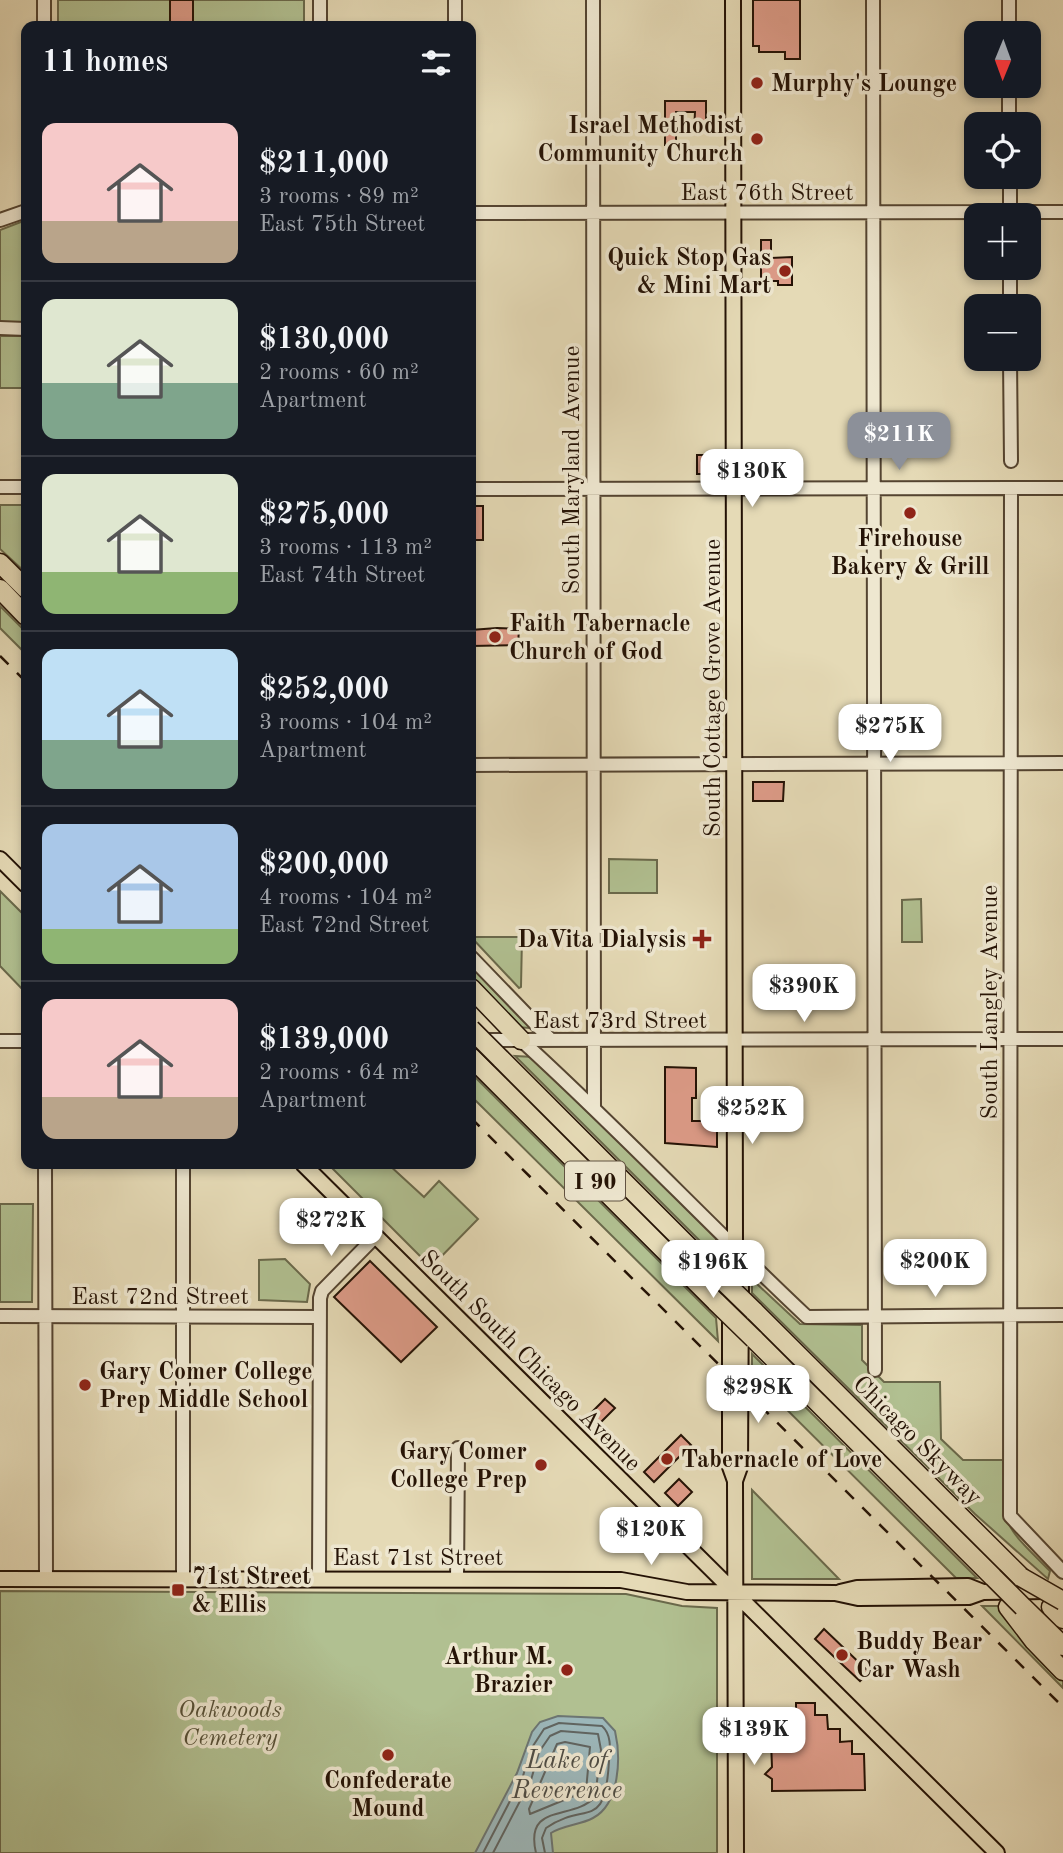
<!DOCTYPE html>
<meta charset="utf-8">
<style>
:root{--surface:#171b24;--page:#242831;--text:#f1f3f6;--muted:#9ea1a6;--line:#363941;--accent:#8c9099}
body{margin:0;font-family:"Old Standard TT",serif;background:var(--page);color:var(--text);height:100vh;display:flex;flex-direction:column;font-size:26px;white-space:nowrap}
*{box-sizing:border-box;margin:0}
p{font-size:23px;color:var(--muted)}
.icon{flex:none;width:38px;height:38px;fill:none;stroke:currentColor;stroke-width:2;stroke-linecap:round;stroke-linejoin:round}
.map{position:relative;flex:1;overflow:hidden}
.drawer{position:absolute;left:21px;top:21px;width:455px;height:1148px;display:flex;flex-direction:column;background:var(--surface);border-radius:14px;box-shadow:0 4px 10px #0003}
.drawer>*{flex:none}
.needle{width:46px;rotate:181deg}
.controls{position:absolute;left:964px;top:21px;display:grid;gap:14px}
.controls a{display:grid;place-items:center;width:77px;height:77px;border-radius:14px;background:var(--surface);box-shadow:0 4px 10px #0003;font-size:35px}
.price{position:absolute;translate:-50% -60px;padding:0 16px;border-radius:14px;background:#fff;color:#222;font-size:23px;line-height:46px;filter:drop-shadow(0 2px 4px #0008)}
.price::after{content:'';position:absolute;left:50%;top:42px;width:21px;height:16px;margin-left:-10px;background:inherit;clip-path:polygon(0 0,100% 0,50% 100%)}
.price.on{background:var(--accent);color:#fff}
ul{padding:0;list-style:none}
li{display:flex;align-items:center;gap:21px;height:175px;padding:0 21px}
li+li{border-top:2px solid var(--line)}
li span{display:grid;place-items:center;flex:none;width:196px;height:140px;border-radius:14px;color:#555}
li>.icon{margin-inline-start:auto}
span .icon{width:84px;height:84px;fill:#fffc;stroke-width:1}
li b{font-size:30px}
h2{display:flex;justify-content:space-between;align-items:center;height:84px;padding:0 21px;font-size:30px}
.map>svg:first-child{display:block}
</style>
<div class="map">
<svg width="1063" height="1853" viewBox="0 0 1063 1853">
<rect width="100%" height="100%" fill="#e5dab6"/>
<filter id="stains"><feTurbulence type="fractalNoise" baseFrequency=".00286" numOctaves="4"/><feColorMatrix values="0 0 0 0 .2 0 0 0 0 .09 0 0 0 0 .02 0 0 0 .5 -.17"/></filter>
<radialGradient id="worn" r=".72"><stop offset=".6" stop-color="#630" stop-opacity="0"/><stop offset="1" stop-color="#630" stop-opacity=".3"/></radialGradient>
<path fill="#b1c091" stroke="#6a694b" stroke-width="2" d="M58,0H304V26H58Z
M26,220V323H0V230Z
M0,336H26V388H0Z
M0,505H26V573L0,549Z
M0,606L26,632V654L0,628Z
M609,859L657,860V893H609Z
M0,891L26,917V993L0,966Z
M921,899L922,942H902V900Z
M471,937H522L521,987L519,988Z
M471,965L529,1025V1028L517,1027L471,981Z
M515,1056L534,1057L716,1238V1257Z
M471,1073L716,1318L718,1341L471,1096Z
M328,1164H388L424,1197L439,1181L478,1219L431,1267Z
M0,1204H33L32,1302H0Z
M285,1259L310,1284L307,1302L259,1300V1260Z
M752,1284H757L800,1324L862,1325V1360L884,1382H940L941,1439L963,1460H1003C1003,1528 1002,1523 1050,1571L1048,1579L975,1514L752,1293Z
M752,1354L977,1578H956L752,1375Z
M752,1490L839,1579H752Z
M0,1591L626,1594L682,1606L717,1608V1853H0Z
M982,1606H1001L1063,1678V1688Z"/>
<path fill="#9cb7ba" stroke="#6c7572" stroke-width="2" d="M558,1716L603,1718L615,1731C621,1757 620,1804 593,1818C580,1825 564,1825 551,1833L553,1853H475L517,1773L532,1732L540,1722Z"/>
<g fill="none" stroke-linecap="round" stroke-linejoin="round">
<path stroke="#606460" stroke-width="2" d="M565,1742L590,1747L586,1791L530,1814L529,1809L557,1744Z
M483,1853L523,1776L531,1749L544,1729L559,1723L602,1726C612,1735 610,1749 609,1761C605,1833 587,1800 546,1828L542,1838L545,1853
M493,1853L531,1780L539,1752L550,1736L561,1731L598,1734L601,1750L595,1797C573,1821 524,1802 536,1853"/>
</g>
<path fill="#de9c89" stroke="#241205" stroke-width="2" d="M170,0H193V26H170Z
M753,0H800V59H785V52H759V46H753Z
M665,101H706V131H694L695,112H676V145H665Z
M761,240H771V258L792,257V285H778V281H761Z
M697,455H717V474H697Z
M471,506H483V540H471Z
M497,628L519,629L518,645L471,646V630Z
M753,782H784L783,801H753Z
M665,1067L696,1068V1098H692V1121H717V1147L665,1143Z
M370,1261L437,1327L401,1362L334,1297Z
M605,1399L615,1408L597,1426L587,1417Z
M681,1435L691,1445L654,1482L644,1472Z
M679,1479L692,1492L678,1506L665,1493Z
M824,1629L869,1672L860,1681L815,1639Z
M796,1703H815V1715H827L828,1729H840V1742L852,1741V1754H864L865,1790L772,1791V1779L765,1774L772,1767L771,1741H796Z"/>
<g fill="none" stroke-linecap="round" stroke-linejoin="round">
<defs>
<path id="minor" d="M44,0V26
M455,0V26
M593,0L594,1108
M873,0L875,1370
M1009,0V33
M320,26V0
M1009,86V124
M1010,177V215
M471,213L1063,212
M0,220L26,211
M1010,268V306
M0,328L26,329
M1010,359L1011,461
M0,487H26
M1011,488L1010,1516L1063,1572
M471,489L1063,488
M471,765L1063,763
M471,957L551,1040
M479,1040L1063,1039
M521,1040C619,1129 710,1226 807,1317L1063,1315
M0,1041H26
M45,1164L46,1579
M0,1316L320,1317
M183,1579V1164
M319,1580L320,1298L322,1291L375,1237
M457,1580L458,1448"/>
<path id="major" d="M733,0L735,1242L730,1273V1467L735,1481L736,1853
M0,859L26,885
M303,1164L997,1853
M735,1481L740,1467L741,1274L736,1256
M0,1579L621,1580L687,1592L835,1593L858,1598L969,1597L983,1592L1046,1591
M840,1592L857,1588L968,1586L983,1592"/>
<path id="highway" d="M0,563L26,589
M0,589L26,616
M471,988L521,1040
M471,1057L716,1302
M501,1059L716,1274
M754,1311L1021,1577
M754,1339L993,1577
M1008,1607L1034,1641L1063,1671
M1023,1607L1063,1646
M1051,1607L1063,1619"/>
</defs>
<use href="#minor" stroke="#544431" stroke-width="16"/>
<use href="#major" stroke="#241205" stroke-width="18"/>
<use href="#highway" stroke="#241205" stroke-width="21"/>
<use href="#minor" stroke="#eee7d0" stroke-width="12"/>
<use href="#major" stroke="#e5dab6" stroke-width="14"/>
<use href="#highway" stroke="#e5dab6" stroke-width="18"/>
<path stroke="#241205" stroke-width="2.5" stroke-dasharray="12 12" stroke-linecap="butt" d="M0,656L26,682
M471,1118L1063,1707"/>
<defs>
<path id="highway-bridge" d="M471,1029L501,1059
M716,1274L754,1311
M716,1302L754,1339
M993,1577L1023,1607
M1021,1577L1063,1601"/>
</defs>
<use href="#highway-bridge" stroke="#241205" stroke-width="21" stroke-linecap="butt"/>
<use href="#highway-bridge" stroke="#e5dab6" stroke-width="18"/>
</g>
<g fill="#8f2418" stroke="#eee7d0" stroke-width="2.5">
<circle cx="757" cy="83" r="7"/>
<circle cx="757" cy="139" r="7"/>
<circle cx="785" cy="271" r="7"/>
<circle cx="910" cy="513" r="7"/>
<circle cx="495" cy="637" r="7"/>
<path d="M698.5 928.5h7v7h7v7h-7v7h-7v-7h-7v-7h7z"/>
<circle cx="85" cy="1385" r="7"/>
<circle cx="667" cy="1459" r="7"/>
<circle cx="541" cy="1465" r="7"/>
<rect x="171" y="1583" width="14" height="14" rx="3.5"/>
<circle cx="842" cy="1655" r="7"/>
<circle cx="567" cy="1670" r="7"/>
<circle cx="388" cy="1755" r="7"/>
</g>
<g text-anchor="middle" stroke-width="7" stroke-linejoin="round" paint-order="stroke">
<rect fill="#eee7d0" stroke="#615242" stroke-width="2" x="565" y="1161.5" width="60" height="39" rx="5"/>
<g font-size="23" font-weight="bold" fill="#241205">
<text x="595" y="1189">I 90</text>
</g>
<g font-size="24" font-weight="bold" fill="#241205" stroke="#eee7d0" text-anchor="start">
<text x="771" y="91">Murphy's Lounge</text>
<text x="743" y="133" text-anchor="end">Israel Methodist<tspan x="743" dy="28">Community Church</tspan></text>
<text x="771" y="265" text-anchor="end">Quick Stop Gas<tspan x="771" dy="28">&amp; Mini Mart</tspan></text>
<text x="910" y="546" text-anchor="middle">Firehouse<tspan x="910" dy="28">Bakery &amp; Grill</tspan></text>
<text x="509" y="631">Faith Tabernacle<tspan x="509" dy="28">Church of God</tspan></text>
<text x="686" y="947" text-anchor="end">DaVita Dialysis</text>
<text x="99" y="1379">Gary Comer College<tspan x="99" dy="28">Prep Middle School</tspan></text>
<text x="527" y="1459" text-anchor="end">Gary Comer<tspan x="527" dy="28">College Prep</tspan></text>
<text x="681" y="1467">Tabernacle of Love</text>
<text x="192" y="1584">71st Street<tspan x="192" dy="28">&amp; Ellis</tspan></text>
<text x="856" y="1649">Buddy Bear<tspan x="856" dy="28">Car Wash</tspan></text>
<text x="553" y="1664" text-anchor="end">Arthur M.<tspan x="553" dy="28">Brazier</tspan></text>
<text x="388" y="1788" text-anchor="middle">Confederate<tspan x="388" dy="28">Mound</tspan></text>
</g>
<g font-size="24" fill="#241205" stroke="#eee7d0">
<text x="767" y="200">East 76th Street</text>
<text transform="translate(571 470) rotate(-90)" y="8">South Maryland Avenue</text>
<text transform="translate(712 688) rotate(-90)" y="8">South Cottage Grove Avenue</text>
<text transform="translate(989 1002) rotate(-90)" y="8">South Langley Avenue</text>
<text x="620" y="1028">East 73rd Street</text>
<text x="160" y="1304">East 72nd Street</text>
<text transform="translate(531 1360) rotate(45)" y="8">South South Chicago Avenue</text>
<text transform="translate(918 1440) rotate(45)" y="8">Chicago Skyway</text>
<text x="418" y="1565">East 71st Street</text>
</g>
<g font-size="24" font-style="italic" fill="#554f36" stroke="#eee7d0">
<text x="230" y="1717">Oakwoods<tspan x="230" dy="28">Cemetery</tspan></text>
</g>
<g font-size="26" font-style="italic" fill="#4e4c44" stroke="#eee7d0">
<text x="567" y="1768">Lake of<tspan x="567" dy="30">Reverence</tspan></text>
</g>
</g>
<rect width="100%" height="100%" filter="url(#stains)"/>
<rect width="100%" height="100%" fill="url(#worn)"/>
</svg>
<div class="controls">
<a><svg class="needle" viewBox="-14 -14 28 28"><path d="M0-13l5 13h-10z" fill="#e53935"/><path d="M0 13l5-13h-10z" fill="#9ea1a6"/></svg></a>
<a><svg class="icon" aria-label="locate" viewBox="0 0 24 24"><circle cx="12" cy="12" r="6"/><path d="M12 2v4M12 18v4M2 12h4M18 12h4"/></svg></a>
<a>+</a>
<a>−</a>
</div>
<b class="price on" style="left:899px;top:472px">$211K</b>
<b class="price" style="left:752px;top:509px">$130K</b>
<b class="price" style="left:890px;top:764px">$275K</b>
<b class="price" style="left:804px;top:1024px">$390K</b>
<b class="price" style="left:752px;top:1146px">$252K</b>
<b class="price" style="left:331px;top:1258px">$272K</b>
<b class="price" style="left:935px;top:1299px">$200K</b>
<b class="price" style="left:713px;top:1300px">$196K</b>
<b class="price" style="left:758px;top:1425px">$298K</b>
<b class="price" style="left:651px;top:1567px">$120K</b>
<b class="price" style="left:754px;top:1767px">$139K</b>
<section class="drawer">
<h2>11 homes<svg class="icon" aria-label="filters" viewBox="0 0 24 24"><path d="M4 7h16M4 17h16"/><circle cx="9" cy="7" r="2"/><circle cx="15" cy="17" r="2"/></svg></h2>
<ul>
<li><span style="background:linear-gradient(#f6c9c9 70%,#b9a48a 0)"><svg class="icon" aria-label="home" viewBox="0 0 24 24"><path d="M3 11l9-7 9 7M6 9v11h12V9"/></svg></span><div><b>$211,000</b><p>3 rooms · 89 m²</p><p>East 75th Street</p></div></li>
<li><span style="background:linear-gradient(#dfe7d0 60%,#7fa58c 0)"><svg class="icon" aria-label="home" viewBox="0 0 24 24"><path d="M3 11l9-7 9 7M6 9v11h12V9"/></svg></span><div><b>$130,000</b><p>2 rooms · 60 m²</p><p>Apartment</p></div></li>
<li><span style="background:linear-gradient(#dfe7d0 70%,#8fb573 0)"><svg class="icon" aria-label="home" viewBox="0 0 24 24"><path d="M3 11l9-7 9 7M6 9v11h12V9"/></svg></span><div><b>$275,000</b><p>3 rooms · 113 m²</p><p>East 74th Street</p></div></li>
<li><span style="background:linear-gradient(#bfe0f5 65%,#7fa58c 0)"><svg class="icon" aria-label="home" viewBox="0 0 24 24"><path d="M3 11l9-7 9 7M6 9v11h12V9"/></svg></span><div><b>$252,000</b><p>3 rooms · 104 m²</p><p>Apartment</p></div></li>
<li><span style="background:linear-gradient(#a9c7e8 75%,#8fb573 0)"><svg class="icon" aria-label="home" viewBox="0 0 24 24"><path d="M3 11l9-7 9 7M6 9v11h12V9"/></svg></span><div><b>$200,000</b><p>4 rooms · 104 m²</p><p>East 72nd Street</p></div></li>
<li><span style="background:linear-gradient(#f6c9c9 70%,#b9a48a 0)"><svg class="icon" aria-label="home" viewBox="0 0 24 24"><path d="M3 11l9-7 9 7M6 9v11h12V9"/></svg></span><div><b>$139,000</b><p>2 rooms · 64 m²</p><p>Apartment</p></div></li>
</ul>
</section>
</div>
